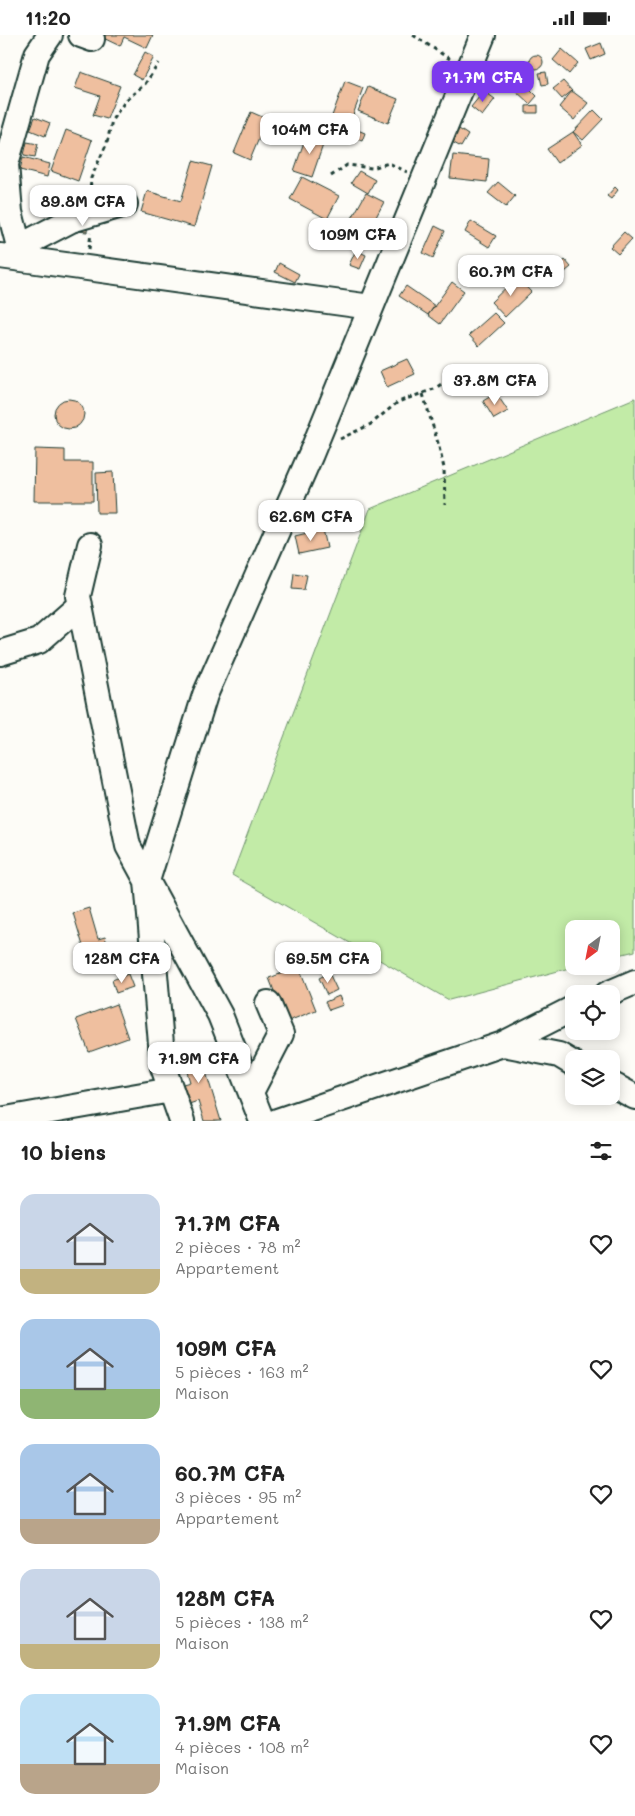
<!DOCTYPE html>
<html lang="fr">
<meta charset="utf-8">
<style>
:root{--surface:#fff;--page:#f6f6f6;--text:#222;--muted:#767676;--accent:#7c3aed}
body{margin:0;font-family:Mali,sans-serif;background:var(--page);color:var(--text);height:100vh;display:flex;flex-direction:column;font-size:19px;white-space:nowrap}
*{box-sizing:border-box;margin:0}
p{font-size:16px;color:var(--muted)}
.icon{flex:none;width:28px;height:28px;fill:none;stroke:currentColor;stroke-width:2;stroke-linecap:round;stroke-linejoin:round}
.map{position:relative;height:1086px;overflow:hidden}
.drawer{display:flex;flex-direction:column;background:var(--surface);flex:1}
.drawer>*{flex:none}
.needle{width:32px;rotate:212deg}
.fabs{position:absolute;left:565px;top:885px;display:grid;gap:10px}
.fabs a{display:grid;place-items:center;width:55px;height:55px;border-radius:10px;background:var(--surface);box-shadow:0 2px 12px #0003;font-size:25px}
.price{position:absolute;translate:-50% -42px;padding:0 11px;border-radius:10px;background:#fff;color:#222;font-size:16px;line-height:32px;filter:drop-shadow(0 1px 2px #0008)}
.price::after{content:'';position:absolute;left:50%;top:30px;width:15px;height:11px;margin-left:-8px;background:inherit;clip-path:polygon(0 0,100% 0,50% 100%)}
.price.selected{background:var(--accent);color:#fff}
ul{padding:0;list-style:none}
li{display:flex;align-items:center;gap:15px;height:125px;padding:0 20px}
li span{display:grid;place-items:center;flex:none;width:140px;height:100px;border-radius:15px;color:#555}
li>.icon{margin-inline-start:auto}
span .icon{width:60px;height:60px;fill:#fffc;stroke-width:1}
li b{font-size:21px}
h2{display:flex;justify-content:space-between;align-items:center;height:60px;padding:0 20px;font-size:21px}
.status{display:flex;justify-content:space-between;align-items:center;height:35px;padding:0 25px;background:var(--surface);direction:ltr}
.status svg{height:14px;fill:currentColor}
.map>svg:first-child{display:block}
</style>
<div class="status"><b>11:20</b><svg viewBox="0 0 49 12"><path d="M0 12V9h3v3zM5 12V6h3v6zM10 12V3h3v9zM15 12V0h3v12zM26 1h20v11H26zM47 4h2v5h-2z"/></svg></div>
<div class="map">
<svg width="635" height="1086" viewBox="0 0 635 1086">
<rect width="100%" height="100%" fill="#fdfcf7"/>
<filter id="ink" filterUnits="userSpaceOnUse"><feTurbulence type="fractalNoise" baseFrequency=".02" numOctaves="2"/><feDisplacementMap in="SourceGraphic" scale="10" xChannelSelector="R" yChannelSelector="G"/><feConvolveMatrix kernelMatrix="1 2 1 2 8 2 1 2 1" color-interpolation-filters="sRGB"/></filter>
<g filter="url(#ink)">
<path fill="#c2eba7" stroke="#70946e" d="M635,363V916L611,922V894H574V931H577L449,965L232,840L370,474Z"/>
<path fill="#efbf9f" stroke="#1f3d34" d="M99,0H153L147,13L124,2L120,11L99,1Z
M601,8L605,19L591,25L586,14Z
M562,14L578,28L569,39L553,25Z
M145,17L154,22L142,45L133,40Z
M529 27a7 7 0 1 1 14 0a7 7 0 1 1-14 0Z
M81,37L120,51L107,84L93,80L100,61L75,53Z
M546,37L548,49L542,50L539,38Z
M515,42L523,47L516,56L508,50Z
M345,46L363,53L347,96L329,89Z
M563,46L572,56L562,64L553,54Z
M523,47L537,61L530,69L516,56Z
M368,52L398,64L388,88L358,76Z
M484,56L495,64L482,81L471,72Z
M572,56L588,68L574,85L559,72Z
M538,70V78H526V71Z
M594,75L603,84L583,105L573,97Z
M251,77L267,84L250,125L234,118Z
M35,82L50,88L45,101L30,95Z
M350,92L365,98L362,106L347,100Z
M459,94L468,100L461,112L452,107Z
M66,95L92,105L78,146L51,136Z
M573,97L582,110L557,128L547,114Z
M307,98L325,104L312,142L294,136Z
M27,107L38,109L35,122L24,120Z
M453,120L489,124L487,147L450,143Z
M23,122L50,129L47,142L20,135Z
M193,126L212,131L194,192L141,177L147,156L181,166Z
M359,136L375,145L368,158L351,148Z
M302,142L339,161L327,184L290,164Z
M498,147L515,161L506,172L488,158Z
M615,152L618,155L611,164L607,161Z
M366,158L384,167L369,195L351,185Z
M471,186L496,201L489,212L465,197Z
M78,188H88L87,197L77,196Z
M435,191L445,196L433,223L423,218Z
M624,197L632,204L618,219L610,212Z
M356,215L366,220L360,234L349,230Z
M565,225L571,232L549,250L543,243Z
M279,228L299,239L295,247L275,237Z
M517,242L531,257L505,282L491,267Z
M452,247L464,256L440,289L428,280Z
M406,251L435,271L428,280L399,261Z
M494,278L504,288L479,311L469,300Z
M407,324L415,339L387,352L380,336Z
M496,358L508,376L494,384L483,366Z
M54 379a15 15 0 1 1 30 0a15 15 0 1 1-30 0Z
M35,414L65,415V427H93V466H34Z
M113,437L115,478H97L96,438Z
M323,494L327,513L299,519L295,501Z
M294,538L307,540L304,555L292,554Z
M89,873L98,904L105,902L110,917L87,924L73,878Z
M299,932L316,975L286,987L269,943Z
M329,938L337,955L327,960L319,943Z
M128,939L133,952L116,958L112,945Z
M339,961L343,970L329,975L325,967Z
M116,969L128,1003L89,1017L76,984Z
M197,1008L221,1086H204L198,1066L189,1069L183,1049L190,1047L180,1013Z"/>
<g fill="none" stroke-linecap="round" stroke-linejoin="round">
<defs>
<path id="minor" d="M81,0L92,4
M19,212L71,185L125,169
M0,221L371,272
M22,223L10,177L6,129L37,19L50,0
M90,510L78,561L128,811L220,980L262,1086
M0,618L39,606L80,570
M607,959L635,947
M503,1009L559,1020L574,1029
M611,1049L635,1062
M251,1057L281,999L268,968
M0,1085L171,1055
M182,1086L163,1032L147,846L205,660L311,419L483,0
M277,1086L503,1009L574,973"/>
</defs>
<use href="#minor" stroke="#1f3d34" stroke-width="28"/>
<path stroke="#1f3d34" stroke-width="3" stroke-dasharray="4 4" stroke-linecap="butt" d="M413,0L453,26
M331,141L347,130L372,133L389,128L407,137
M90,160L91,143L107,108L112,85L126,65L145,49L159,28
M89,214L91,198
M423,359L438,408L444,433L445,470
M340,404L371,389L398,367L434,354L461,336"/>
<use href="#minor" stroke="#fdfcf7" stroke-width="24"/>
</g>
</g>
</svg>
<div class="fabs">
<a><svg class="needle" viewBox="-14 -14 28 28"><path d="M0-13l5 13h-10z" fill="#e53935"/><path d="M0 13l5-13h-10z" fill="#767676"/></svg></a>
<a><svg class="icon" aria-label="locate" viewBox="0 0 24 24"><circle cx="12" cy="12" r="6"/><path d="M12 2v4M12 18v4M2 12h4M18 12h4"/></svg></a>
<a><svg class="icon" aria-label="layers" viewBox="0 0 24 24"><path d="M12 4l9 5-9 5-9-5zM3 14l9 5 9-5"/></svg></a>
</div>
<b class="price selected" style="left:483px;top:68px">71.7M CFA</b>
<b class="price" style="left:310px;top:120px">104M CFA</b>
<b class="price" style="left:83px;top:192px">89.8M CFA</b>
<b class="price" style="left:358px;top:225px">109M CFA</b>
<b class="price" style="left:511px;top:262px">60.7M CFA</b>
<b class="price" style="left:495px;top:371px">37.8M CFA</b>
<b class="price" style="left:311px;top:507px">62.6M CFA</b>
<b class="price" style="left:122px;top:949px">128M CFA</b>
<b class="price" style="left:328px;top:949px">69.5M CFA</b>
<b class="price" style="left:199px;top:1049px">71.9M CFA</b>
</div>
<section class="drawer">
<h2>10 biens<svg class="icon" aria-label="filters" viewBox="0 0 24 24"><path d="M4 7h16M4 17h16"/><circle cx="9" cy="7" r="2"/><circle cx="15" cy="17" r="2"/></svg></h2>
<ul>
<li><span style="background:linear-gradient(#c9d6e8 75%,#c2b280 0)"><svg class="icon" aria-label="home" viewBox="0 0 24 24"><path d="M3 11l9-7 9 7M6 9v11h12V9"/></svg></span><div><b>71.7M CFA</b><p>2 pièces · 78 m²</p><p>Appartement</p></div><svg class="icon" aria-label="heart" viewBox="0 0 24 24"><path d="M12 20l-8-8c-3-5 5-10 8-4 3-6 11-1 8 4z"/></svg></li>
<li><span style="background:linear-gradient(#a9c7e8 70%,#8fb573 0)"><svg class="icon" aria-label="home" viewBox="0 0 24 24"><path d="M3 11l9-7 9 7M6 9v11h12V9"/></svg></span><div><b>109M CFA</b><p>5 pièces · 163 m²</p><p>Maison</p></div><svg class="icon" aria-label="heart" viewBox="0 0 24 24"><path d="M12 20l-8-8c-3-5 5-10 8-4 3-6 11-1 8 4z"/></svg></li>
<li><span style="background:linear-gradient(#a9c7e8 75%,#b9a48a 0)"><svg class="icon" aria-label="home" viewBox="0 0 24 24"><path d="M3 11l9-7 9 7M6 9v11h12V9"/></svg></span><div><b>60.7M CFA</b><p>3 pièces · 95 m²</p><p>Appartement</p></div><svg class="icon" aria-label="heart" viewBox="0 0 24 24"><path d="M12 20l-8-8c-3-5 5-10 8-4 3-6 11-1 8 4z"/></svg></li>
<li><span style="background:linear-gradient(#c9d6e8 75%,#c2b280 0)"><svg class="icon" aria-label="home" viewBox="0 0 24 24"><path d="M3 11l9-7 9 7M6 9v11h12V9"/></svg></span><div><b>128M CFA</b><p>5 pièces · 138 m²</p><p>Maison</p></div><svg class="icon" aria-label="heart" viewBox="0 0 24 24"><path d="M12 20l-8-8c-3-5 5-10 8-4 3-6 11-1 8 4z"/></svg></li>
<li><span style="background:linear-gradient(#bfe0f5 70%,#b9a48a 0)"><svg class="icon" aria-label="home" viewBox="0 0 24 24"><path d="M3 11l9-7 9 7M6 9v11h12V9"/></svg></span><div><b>71.9M CFA</b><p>4 pièces · 108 m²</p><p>Maison</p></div><svg class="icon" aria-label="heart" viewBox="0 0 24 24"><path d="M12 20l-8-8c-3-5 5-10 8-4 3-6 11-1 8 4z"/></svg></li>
</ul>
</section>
